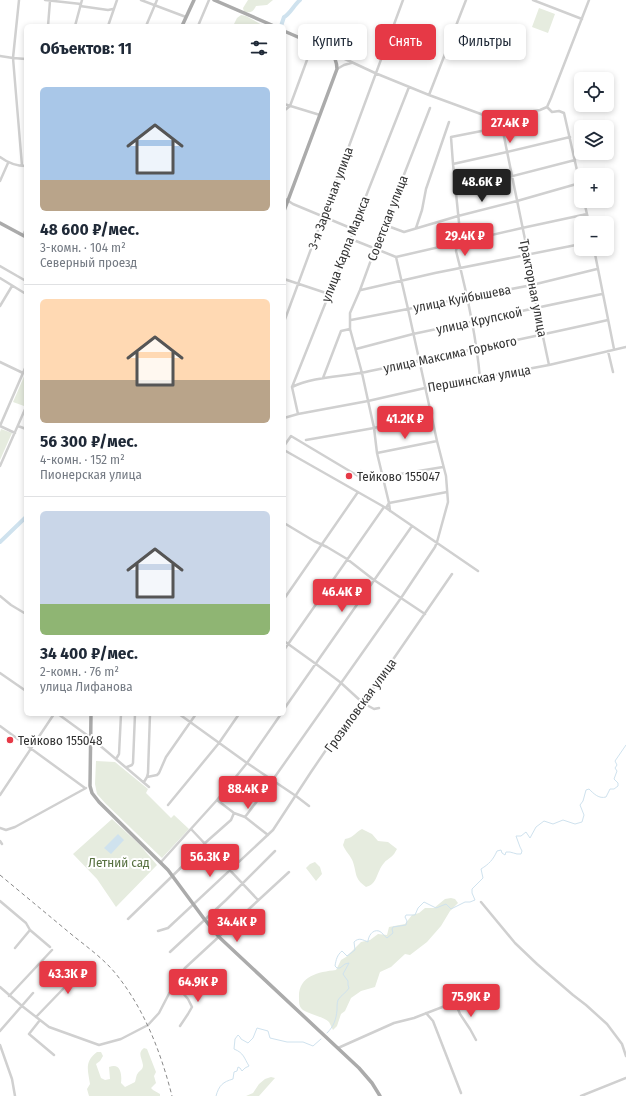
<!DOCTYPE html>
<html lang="ru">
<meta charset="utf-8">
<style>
:root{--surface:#fff;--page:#f6f6f7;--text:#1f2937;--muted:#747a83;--line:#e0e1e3;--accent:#e63946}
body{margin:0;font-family:"Fira Sans Condensed",sans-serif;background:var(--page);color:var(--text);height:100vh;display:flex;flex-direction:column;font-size:15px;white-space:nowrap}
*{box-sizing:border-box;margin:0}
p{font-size:13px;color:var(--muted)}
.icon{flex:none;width:22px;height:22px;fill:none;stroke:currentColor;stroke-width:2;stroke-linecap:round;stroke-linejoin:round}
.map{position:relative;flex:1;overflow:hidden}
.panel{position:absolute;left:24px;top:24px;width:262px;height:692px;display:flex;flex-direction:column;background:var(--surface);border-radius:6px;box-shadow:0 2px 6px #0003}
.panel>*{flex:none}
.guide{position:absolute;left:298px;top:24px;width:268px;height:36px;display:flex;gap:8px}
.tools{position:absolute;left:574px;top:72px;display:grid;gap:8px}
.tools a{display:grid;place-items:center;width:40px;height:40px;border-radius:6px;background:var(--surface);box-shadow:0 2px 6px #0003;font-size:20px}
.price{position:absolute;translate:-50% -34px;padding:0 9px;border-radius:4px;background:var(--accent);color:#fff;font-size:13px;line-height:26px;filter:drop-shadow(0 1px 2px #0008)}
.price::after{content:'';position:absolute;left:50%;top:24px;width:12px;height:9px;margin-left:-6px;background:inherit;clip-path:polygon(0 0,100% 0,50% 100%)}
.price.active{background:#222;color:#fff}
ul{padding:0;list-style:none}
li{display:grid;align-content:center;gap:8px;height:212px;padding:0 16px}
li+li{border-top:1px solid var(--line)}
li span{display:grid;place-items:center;height:124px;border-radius:6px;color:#555}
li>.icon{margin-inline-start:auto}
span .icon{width:72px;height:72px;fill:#fffc;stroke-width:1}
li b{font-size:17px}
h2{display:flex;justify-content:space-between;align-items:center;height:48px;padding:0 16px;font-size:17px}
.pill{padding:0 14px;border-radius:6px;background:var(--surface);box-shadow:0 2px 6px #0003;font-size:14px;line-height:36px}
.pill.active{background:var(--accent);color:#fff}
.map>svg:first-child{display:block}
</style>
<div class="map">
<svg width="626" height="1096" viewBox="0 0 626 1096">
<rect width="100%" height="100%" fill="#fff"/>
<path fill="#e6ecdf" d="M248,0H273L267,5L256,6C253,12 251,13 244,12L243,8Z
M539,8L555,14L548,33L532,27Z
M241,15L246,16L264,26H233L237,18Z
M26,372V402L24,406L13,402Z
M1,429L12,433L0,460V432Z
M96,761L115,762L148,789L146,793L171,818L174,815L189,829L162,858L106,804L97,794L95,784Z
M112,819L139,844L157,865L116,907L97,879L73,854Z
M362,829L372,834L378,841L388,842L397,849C395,852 394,855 391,857C389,859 386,860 384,863C376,872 378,884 366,887C354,878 357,874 353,862C351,856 345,851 343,845L345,839C355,837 354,833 362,829Z
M315,862L320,867L322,874L316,881L306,868L310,864Z
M451,898L455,899L458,903L450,911L441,926L427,942L410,955L405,954L391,967L380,972L375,987L361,991L351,998L345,1011L341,1014L337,1026L333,1030C332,1028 330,1024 329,1022C324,1017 309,1014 303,1010C299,1007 299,1003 299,998C298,976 318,972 336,970L341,960L346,957L361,942L370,940L378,934L387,935L389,927L405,924L412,915L419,913L425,908H434L445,899Z
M144,1048L147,1049L156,1072L154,1076L156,1083L151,1088L153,1090L160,1094V1096H89L87,1089L90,1084C88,1070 84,1062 97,1052H101L103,1056L100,1061L96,1064L101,1078L105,1080L110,1079L109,1067C121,1062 122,1075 121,1083L125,1087L135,1082C136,1079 136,1075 138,1073C140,1070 143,1070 143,1065C142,1058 137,1053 144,1048Z
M271,1077L275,1078L259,1096H246L253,1093L259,1084L265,1079Z"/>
<path fill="#cfe2ee" d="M118,834L124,840L111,854L104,848Z"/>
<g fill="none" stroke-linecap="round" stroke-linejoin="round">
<path stroke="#cfe2ee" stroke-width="1" d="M327,1033C334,1026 336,1020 337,1010C337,1007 337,1003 338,1000C341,995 346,993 349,988L348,985V981L345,977L343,974L349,963L345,964L340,968H337L335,966C336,960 337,955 342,951L347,956L355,950L354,942C359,937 363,940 368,942C368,937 372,929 379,931C382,932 384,936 387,938L393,933L392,929L393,927L406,925L407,921L405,917L406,915H415L418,908L424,902L436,908L446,904L451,909L465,902H470L475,900L472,893V889L483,878L481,869C489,864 493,860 497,851L501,850L502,853L505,855L506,852C512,851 515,855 521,854L522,851L520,847L516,836H521L526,832L530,838L536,827L544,821L553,824L563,820L575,824L582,822L584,815L580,805L583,801L586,790L589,789C594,794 599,799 606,797L610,789H614L618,786V783L614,779L617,771L615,768L617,765L615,761L626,745
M216,1096C219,1085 223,1082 233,1079L234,1072L237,1071L238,1067L240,1068L242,1071L245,1068L249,1066C244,1058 244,1053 234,1049L235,1039L238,1035L240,1037L241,1039L248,1043L253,1038L257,1028L268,1031L270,1038L287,1042H303L313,1046L321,1039"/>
<path stroke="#cfe2ee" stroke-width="4" d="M281,26L284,17C290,14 294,5 300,0
M0,542L26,517"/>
<path stroke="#d0d0d0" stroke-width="2.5" d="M19,0L13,58L22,166
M45,0L81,4
M141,0L186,17
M533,0L582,19
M80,6L108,10L113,9
M48,26L50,1
M75,26L82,0
M108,26L117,0
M146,26L157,0
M198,26L209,0
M332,53L375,73L429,95L489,117H500L540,110L547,107L551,98L589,0
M0,56L13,58L26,59
M337,69L344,65L351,63
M429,95L466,0
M284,104L320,115
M547,107L552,112L559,111L564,113L581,188
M284,111L285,110L290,106L307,60
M500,117L528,254L532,285L549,365
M0,157C8,163 16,166 26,166
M453,164L507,152L570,137
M0,181L8,163
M455,191L575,160
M284,198L293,204L353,229
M584,201L589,223
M385,225L404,232L458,216L517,201L580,183
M416,228L422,210L426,189L449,122
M23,235L26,229
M351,239L396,257
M594,249L614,349
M396,257L522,228L587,214
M0,266L26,281
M0,278L26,294
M284,279L329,294
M361,290L435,273L581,244
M0,306L12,286
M351,320L532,285L597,269
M284,322L403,0
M356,349L413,334L602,294
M608,351L613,372
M0,362L23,373
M323,378L341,331L350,329
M480,378C476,335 467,293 456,251L457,246L461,242L453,164L451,137L502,127
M292,387C315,376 345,377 370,371C449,354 529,338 608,320
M298,414L292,387L351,239L353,229L409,87
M284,418L298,414L368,401L425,388L549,365L626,347
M0,426L26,366
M0,426L15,433
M18,426L26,429
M306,440L374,428L432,413
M284,446L291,436L358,476L361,471L368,475L382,477L443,467
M284,450L386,508L478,571
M377,453L437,441
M0,466L26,407
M386,508L389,503L377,453L374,428L362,373L350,329V313L360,290L375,249L430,108
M390,511L389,503L447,492
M284,523L314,541L327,547L347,559L374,580L425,614
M0,596L11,605L26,614
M284,599L358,492
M284,641L316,664L340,682L363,703L374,709L379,708
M284,650L384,507
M0,673L26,691
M284,709L412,526
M58,714L91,738L149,787
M179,714L247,763L296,796L309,806
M0,726L85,788
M116,759L119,754L121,714
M127,767L132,765L133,763L135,714
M147,777L157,775L159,773L166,757L196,714
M144,782L147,777L148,773L150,714
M0,795L54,714
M217,800L234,813L245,817L268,835
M168,805L219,743L239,714
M245,817L267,788L401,598L435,547L437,542L448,502L446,476L437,441L408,309L396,257
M0,828L6,830L15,827L86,788
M191,829L258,900
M0,841L2,844
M161,862L217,800L247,763L281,714
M0,901L26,923L30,930L50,947
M481,902L515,943L537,964L573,995L586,1005L607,1024L622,1044L626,1056
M128,919L195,854L205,843L231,820L234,813
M158,931L168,928L273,830L311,772L328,747L363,703L452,574
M15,948L30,930
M170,952L226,900L275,851
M174,983L188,999L192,1007L188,1014L180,1026
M0,987L22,1006L49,1027L99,1045L121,1039L148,1025L159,1013L175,982L185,968L289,872
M9,996L52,950
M455,1002L460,1014L470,1029L476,1040
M426,1013L433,1021L461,1093
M36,1017L63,989L78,971L79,963
M40,1020L29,1034L54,1055
M0,1031L33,993
M0,1045L12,1079L15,1096
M338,1048L394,1023L414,1018L489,989
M581,1096L626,1078"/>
<path stroke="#ababab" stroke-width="3.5" d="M214,0L274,26
M182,26L194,0
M284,31L330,51C335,57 337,62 337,69L284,211
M0,223L26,237
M91,714L90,786L92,793L99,802L168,870L205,920L219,937L359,1068L372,1083L380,1096"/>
<path stroke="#888" stroke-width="1" stroke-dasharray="4 3" stroke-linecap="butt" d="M0,875C24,895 47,914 71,934C87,947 104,959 116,974C145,1010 161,1053 172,1096"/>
</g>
<g fill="#e63946" stroke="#fff" stroke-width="1.5">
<circle cx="349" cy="476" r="4"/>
<circle cx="10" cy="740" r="4"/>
</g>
<g text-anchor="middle" stroke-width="4" stroke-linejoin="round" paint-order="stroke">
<g font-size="13" fill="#333" stroke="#fff">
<text transform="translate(330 198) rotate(-70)" y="5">3-я Заречная улица</text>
<text transform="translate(387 218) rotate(-69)" y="5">Советская улица</text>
<text transform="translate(345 249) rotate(-69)" y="5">улица Карла Маркса</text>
<text transform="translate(534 288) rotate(79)" y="5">Тракторная улица</text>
<text transform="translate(462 298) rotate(-11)" y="5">улица Куйбышева</text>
<text transform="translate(479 320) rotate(-12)" y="5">улица Крупской</text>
<text transform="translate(450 354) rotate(-12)" y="5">улица Максима Горького</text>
<text transform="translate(479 378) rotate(-10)" y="5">Першинская улица</text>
<text transform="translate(360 705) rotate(-54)" y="5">Грозиловская улица</text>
</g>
<g font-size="13" fill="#333" stroke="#fff" text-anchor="start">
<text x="357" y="481">Тейково 155047</text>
<text x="18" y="745">Тейково 155048</text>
</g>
<g font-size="13" fill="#56703f" stroke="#fff">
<text x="119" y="867">Летний сад</text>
</g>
</g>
</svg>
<div class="tools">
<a><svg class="icon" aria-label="locate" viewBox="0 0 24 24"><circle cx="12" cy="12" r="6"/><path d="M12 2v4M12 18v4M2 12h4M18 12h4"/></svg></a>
<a><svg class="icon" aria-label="layers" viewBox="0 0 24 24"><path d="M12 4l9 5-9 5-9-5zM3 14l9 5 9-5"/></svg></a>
<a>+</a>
<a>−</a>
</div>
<b class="price" style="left:510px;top:144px">27.4K ₽</b>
<b class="price active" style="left:482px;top:203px">48.6K ₽</b>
<b class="price" style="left:465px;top:257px">29.4K ₽</b>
<b class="price" style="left:405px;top:440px">41.2K ₽</b>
<b class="price" style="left:342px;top:613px">46.4K ₽</b>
<b class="price" style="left:248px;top:810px">88.4K ₽</b>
<b class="price" style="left:210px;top:878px">56.3K ₽</b>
<b class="price" style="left:237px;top:943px">34.4K ₽</b>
<b class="price" style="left:68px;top:995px">43.3K ₽</b>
<b class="price" style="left:198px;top:1003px">64.9K ₽</b>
<b class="price" style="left:471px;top:1018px">75.9K ₽</b>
<div class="guide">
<a class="pill">Купить</a>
<a class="pill active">Снять</a>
<a class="pill">Фильтры</a>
</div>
<section class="panel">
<h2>Объектов: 11<svg class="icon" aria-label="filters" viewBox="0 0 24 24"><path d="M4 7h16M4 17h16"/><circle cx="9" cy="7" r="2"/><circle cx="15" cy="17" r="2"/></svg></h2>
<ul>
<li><span style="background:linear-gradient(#a9c7e8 75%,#b9a48a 0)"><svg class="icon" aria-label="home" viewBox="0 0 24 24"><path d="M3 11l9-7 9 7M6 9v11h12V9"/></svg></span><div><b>48 600 ₽/мес.</b><p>3-комн. · 104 m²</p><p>Северный проезд</p></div></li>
<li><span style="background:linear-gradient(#ffd9b3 65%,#b9a48a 0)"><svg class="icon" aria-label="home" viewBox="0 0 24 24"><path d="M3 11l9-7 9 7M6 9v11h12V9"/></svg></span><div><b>56 300 ₽/мес.</b><p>4-комн. · 152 m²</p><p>Пионерская улица</p></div></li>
<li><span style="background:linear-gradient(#c9d6e8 75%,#8fb573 0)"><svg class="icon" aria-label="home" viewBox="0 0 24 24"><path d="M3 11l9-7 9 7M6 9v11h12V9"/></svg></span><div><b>34 400 ₽/мес.</b><p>2-комн. · 76 m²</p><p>улица Лифанова</p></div></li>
</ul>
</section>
</div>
